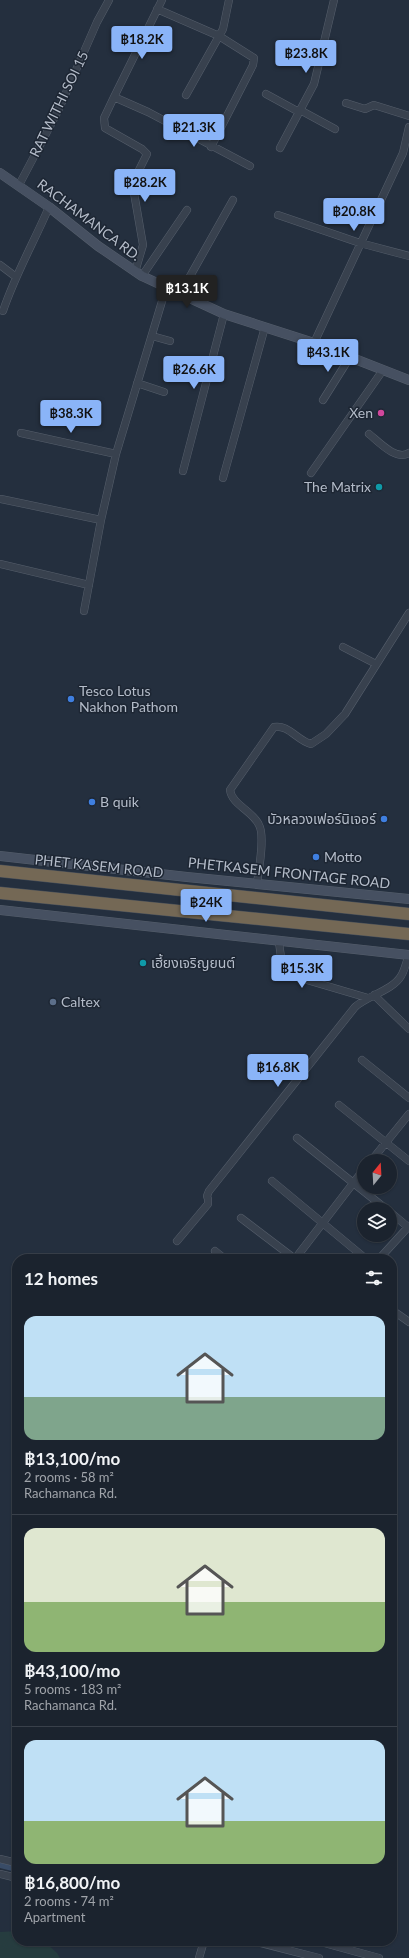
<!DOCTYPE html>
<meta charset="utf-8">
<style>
:root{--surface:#1b232e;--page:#242b36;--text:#f1f3f6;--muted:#a0a4aa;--line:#39404a;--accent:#8ab4f8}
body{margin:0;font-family:Lato,"Noto Sans Thai",sans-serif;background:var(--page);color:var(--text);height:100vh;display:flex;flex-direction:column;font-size:15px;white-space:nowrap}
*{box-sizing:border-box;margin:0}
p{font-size:13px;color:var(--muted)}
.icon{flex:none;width:22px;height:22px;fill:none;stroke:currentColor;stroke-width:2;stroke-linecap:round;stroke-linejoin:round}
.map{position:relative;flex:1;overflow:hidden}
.side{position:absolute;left:12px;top:1254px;width:385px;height:692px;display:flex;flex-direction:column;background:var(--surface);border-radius:16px;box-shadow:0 1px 3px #0004,0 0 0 1px var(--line)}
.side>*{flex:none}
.needle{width:26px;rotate:18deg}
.fabs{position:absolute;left:357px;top:1154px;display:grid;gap:8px}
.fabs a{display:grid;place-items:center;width:40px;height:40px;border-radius:50%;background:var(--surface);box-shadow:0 1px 3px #0004,0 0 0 1px var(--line);font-size:20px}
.price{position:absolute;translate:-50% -34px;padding:0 9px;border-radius:4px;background:var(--accent);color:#111;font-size:13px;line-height:26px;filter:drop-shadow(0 1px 2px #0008)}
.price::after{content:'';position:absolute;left:50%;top:24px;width:12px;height:9px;margin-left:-6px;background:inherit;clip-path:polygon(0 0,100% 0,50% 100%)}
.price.current{background:#222;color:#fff}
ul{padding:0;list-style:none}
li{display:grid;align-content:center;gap:8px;height:212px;padding:0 12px}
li+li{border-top:1px solid var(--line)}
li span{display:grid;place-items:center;height:124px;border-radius:12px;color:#555}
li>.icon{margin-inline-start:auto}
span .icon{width:72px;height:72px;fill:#fffc;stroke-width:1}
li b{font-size:17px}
h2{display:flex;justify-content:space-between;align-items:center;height:48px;padding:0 12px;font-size:17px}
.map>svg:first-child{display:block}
</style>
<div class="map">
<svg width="409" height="1958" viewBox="0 0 409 1958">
<rect width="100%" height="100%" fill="#242f3e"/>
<path fill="#263c3f" d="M17,1931V1941H44L57,1953L60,1958H0V1932Z"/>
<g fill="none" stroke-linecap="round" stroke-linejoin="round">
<path stroke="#394c67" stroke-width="8" d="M0,1864L17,1868"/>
<defs>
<path id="street" d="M162,0L114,97L148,112L250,166
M157,9L219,36L254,58L253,65L211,147
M266,94L299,112
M186,95L223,29L229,0
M114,97L104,118L105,128L142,149L147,154L137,174L133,187L143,245L135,272
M346,103L365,109L374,105L409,116
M300,110L335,129
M280,148L314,84L334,0
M19,185L58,111L97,22L109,0
M278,215L360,243L409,256
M0,265L16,277
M142,276L187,210
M180,294L233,200
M3,311C15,275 34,242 49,207
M152,336L170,341
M314,343L403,153L409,127
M137,383L164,392
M323,400L350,357
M21,433L116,454
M369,434C379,442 396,461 409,453
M183,471L224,314
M311,473L383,370
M223,478L265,327
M1,499L101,520
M0,564L89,585
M84,611L101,520L116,454L166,288
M343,647L376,664
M257,883C259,870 265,835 259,825C253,811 232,805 230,790L274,727C288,724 298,741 311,744L326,734L345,714L409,613
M279,942L283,973L368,998
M374,995L409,1029
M362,1060L409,1098
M339,1105L409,1161
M297,1138L386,1209
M371,1161L409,1114
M272,1181L366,1259
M390,1212L408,1227
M241,1218L295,1259
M177,1241L208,1204V1199L207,1196L209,1191L355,1007C367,996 393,990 401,976C405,970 406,962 409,955
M215,1251L225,1259
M295,1259L364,1169
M379,1259L409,1226
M392,1310L409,1322
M0,1859L17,1863
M0,1874L17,1878
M253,1941L319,1958
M317,1941L379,1958
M199,1958L204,1941"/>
<path id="secondary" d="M0,173L49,207L98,246L142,276L224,314L314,343L409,380
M0,856L187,877L409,899
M0,910L409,955"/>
<path id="highway" d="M0,871L409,914
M0,893L409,934"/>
</defs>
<use href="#street" stroke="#565f6c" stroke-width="8"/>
<use href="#secondary" stroke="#565f6c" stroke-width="10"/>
<use href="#highway" stroke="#434c59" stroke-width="13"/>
<use href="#street" stroke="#38414e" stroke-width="7"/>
<use href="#secondary" stroke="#465061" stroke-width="9"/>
<use href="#highway" stroke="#746855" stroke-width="12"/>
</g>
<circle fill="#d1479c" stroke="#1d2633" stroke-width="1.5" cx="381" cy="413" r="4"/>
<g fill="#0f9aa8" stroke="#1d2633" stroke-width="1.5">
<circle cx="379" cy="487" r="4"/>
<circle cx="143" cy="963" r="4"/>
</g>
<g fill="#3f7fe0" stroke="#1d2633" stroke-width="1.5">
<circle cx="71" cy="699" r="4"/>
<circle cx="92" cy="802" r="4"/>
<circle cx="384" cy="819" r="4"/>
<circle cx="316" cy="857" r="4"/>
</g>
<circle fill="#5c6f8a" stroke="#1d2633" stroke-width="1.5" cx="53" cy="1002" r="4"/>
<g text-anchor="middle" stroke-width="3" stroke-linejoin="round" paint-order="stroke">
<g font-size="14" fill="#b4bcc9" stroke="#1d2633">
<text transform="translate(59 104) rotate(-64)" y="5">RAT WITHI SOI 15</text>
<text transform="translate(89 220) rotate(37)" y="5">RACHAMANCA RD.</text>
<text transform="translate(99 866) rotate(6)" y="5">PHET KASEM ROAD</text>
<text transform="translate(289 873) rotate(6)" y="5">PHETKASEM FRONTAGE ROAD</text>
</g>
<g font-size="14" fill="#b4bcc9" stroke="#1d2633" text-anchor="start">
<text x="373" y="418" text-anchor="end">Xen</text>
<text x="371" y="492" text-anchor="end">The Matrix</text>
<text x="79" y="696">Tesco Lotus<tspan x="79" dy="16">Nakhon Pathom</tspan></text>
<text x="100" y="807">B quik</text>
<text x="376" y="824" text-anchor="end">บัวหลวงเฟอร์นิเจอร์</text>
<text x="324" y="862">Motto</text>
<text x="151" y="968">เฮี้ยงเจริญยนต์</text>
<text x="61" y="1007">Caltex</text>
</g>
</g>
</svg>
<div class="fabs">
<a><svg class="needle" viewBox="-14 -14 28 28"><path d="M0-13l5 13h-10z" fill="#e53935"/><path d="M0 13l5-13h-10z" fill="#a0a4aa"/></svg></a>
<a><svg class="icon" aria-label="layers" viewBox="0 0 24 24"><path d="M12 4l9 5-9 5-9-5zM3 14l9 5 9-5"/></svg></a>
</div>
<b class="price" style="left:142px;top:60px">฿18.2K</b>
<b class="price" style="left:306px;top:74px">฿23.8K</b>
<b class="price" style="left:194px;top:148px">฿21.3K</b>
<b class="price" style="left:145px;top:203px">฿28.2K</b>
<b class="price" style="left:354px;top:232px">฿20.8K</b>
<b class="price current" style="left:187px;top:309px">฿13.1K</b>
<b class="price" style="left:328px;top:373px">฿43.1K</b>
<b class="price" style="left:194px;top:390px">฿26.6K</b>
<b class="price" style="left:71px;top:434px">฿38.3K</b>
<b class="price" style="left:206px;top:923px">฿24K</b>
<b class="price" style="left:302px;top:989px">฿15.3K</b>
<b class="price" style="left:278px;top:1088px">฿16.8K</b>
<section class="side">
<h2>12 homes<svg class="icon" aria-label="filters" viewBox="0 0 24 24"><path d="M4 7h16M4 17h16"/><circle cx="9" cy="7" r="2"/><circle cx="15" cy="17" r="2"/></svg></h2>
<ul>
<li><span style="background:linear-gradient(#bfe0f5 65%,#7fa58c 0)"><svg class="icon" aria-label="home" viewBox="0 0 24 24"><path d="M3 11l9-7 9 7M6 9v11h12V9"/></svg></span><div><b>฿13,100/mo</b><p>2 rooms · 58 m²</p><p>Rachamanca Rd.</p></div></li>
<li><span style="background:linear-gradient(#dfe7d0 60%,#8fb573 0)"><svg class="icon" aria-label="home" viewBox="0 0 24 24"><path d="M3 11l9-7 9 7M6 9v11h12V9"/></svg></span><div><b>฿43,100/mo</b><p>5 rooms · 183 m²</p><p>Rachamanca Rd.</p></div></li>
<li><span style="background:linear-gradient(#bfe0f5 65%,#8fb573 0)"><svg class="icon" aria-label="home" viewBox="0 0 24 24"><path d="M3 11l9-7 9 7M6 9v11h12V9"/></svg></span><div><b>฿16,800/mo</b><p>2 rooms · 74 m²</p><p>Apartment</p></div></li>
</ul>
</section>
</div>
